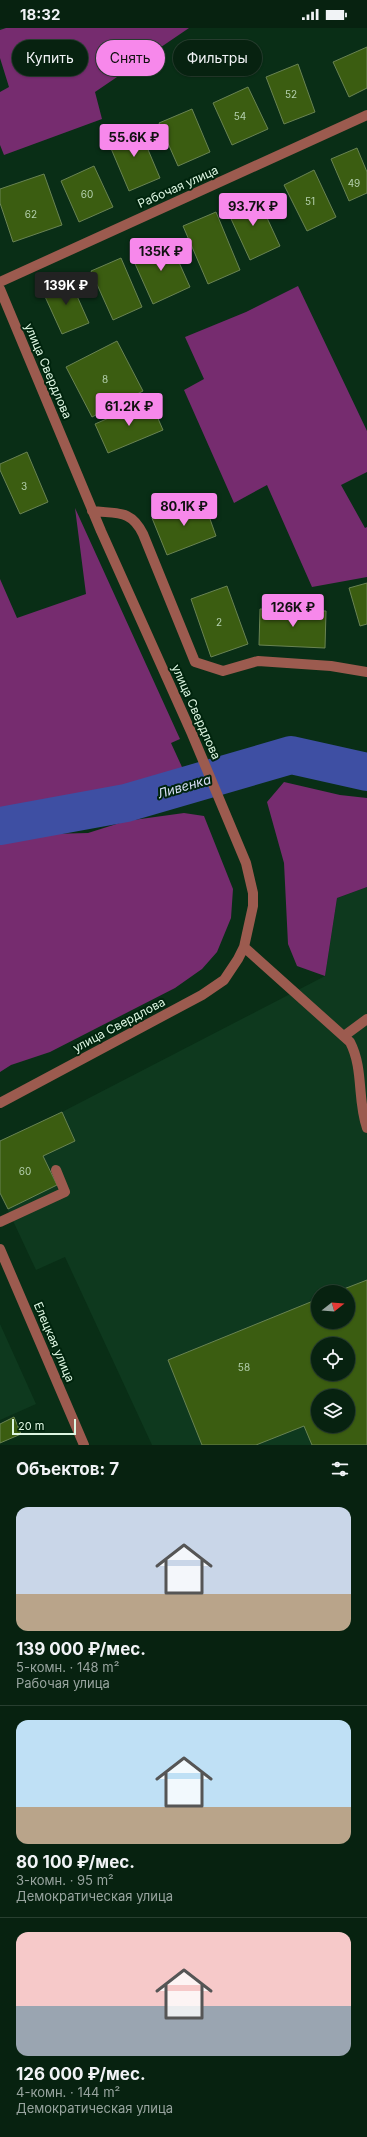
<!DOCTYPE html>
<html lang="ru">
<meta charset="utf-8">
<style>
:root{--surface:#072210;--page:#102a19;--text:#f1f3f6;--muted:#98a49f;--line:#283f30;--accent:#f788eb}
body{margin:0;font-family:Inter,sans-serif;background:var(--page);color:var(--text);height:100vh;display:flex;flex-direction:column;font-size:15px;white-space:nowrap}
*{box-sizing:border-box;margin:0}
p{font-size:13px;color:var(--muted)}
.icon{flex:none;width:22px;height:22px;fill:none;stroke:currentColor;stroke-width:2;stroke-linecap:round;stroke-linejoin:round}
.map{position:relative;height:1417px;overflow:hidden}
.details{display:flex;flex-direction:column;background:var(--surface);flex:1}
.details>*{flex:none}
.top-card{position:absolute;left:12px;top:12px;width:343px;height:36px;display:flex;gap:8px}
.needle{width:26px;rotate:73deg}
.fabs{position:absolute;left:311px;top:1257px;display:grid;gap:8px}
.fabs a{display:grid;place-items:center;width:44px;height:44px;border-radius:50%;background:var(--surface);box-shadow:0 1px 3px #0004,0 0 0 1px var(--line);font-size:20px}
.scale{position:absolute;left:12px;bottom:10px;width:64px;box-sizing:border-box;padding-left:4px;border:2px solid #ddf6e2;border-top:0;font-size:11px;line-height:14px;white-space:nowrap;color:#ddf6e2;-webkit-text-stroke:3px #00240d;paint-order:stroke}
.price{position:absolute;translate:-50% -34px;padding:0 9px;border-radius:4px;background:var(--accent);color:#111;font-size:13px;line-height:26px;filter:drop-shadow(0 1px 2px #0008)}
.price::after{content:'';position:absolute;left:50%;top:24px;width:12px;height:9px;margin-left:-6px;background:inherit;clip-path:polygon(0 0,100% 0,50% 100%)}
.price.on{background:#222;color:#fff}
ul{padding:0;list-style:none}
li{display:grid;align-content:center;gap:8px;height:212px;padding:0 16px}
li+li{border-top:1px solid var(--line)}
li span{display:grid;place-items:center;height:124px;border-radius:12px;color:#555}
li>.icon{margin-inline-start:auto}
span .icon{width:72px;height:72px;fill:#fffc;stroke-width:1}
li b{font-size:17px}
h2{display:flex;justify-content:space-between;align-items:center;height:48px;padding:0 16px;font-size:17px}
.tag{padding:0 14px;border-radius:18px;background:var(--surface);box-shadow:0 1px 3px #0004,0 0 0 1px var(--line);font-size:14px;line-height:36px}
.tag.on{background:var(--accent);color:#111}
.status{display:flex;justify-content:space-between;align-items:center;height:28px;padding:0 20px;background:var(--surface);direction:ltr}
.status svg{height:11px;fill:currentColor}
.map>svg:first-child{display:block}
</style>
<div class="status"><b>18:32</b><svg viewBox="0 0 49 12"><path d="M0 12V9h3v3zM5 12V6h3v6zM10 12V3h3v9zM15 12V0h3v12zM26 1h20v11H26zM47 4h2v5h-2z"/></svg></div>
<div class="map">
<svg width="367" height="1417" viewBox="0 0 367 1417">
<rect width="100%" height="100%" fill="#092e16"/>
<path fill="#0e391e" fill-rule="evenodd" d="M367,859V1417H152L65,1229L36,1242L0,1165V1113L62,1084L325,948L337,870ZM318,1264H348V1294H318ZM318,1316H348V1346H318ZM318,1368H348V1398H318Z
M0,1296L36,1376L0,1392Z"/>
<path fill="#762c6f" d="M6,0H189L95,64L102,91L4,127L0,117V64L9,59L0,30V2Z
M298,258L367,403V444L341,457L365,500L367,499V549L312,559L267,457L234,475L184,362L204,351L185,309L246,284Z
M75,480L180,711L171,715L187,750L166,753L144,751L117,759L87,774L76,773L46,780L0,787V551L17,590L86,566Z
M284,754L340,767L367,770V859L337,870L325,948L297,938L288,916L284,835L267,774Z
M184,785L204,788L233,861L231,890L217,924L202,941L175,960L50,1024L11,1037L0,1044V815L49,806L88,805L126,793Z"/>
<g fill="none" stroke-linecap="round" stroke-linejoin="round">
<path stroke="#3e4fa3" stroke-width="38" d="M0,798L126,775L291,727L367,744"/>
</g>
<path fill="#3b5d11" stroke="#698353" fill-rule="evenodd" d="M367,19V60L349,69L333,34Z
M298,36L315,84L284,96L266,49Z
M248,59L268,101L232,117L213,75Z
M192,81L210,124L178,138L159,95Z
M138,98L160,150L129,163L107,111Z
M357,120L367,144V165L349,173L331,131Z
M94,138L113,179L79,194L61,153Z
M314,142L336,189L307,203L284,157Z
M44,146L62,197L13,214L0,175V161Z
M256,166L280,218L250,232L226,180Z
M216,184L240,242L208,256L183,198Z
M169,212L190,259L153,276L132,229Z
M121,230L142,279L113,292L91,243Z
M69,250L89,295L62,306L42,262Z
M117,313L143,363L92,389L66,339Z
M150,372L163,402L108,425L95,396Z
M27,424L48,474L20,486L0,442V436Z
M203,471L216,508L167,527L152,490Z
M367,555V596L360,598L349,560Z
M227,558L248,616L211,629L191,571Z
M260,581L326,583L325,620L259,617Z
M62,1084L75,1113L43,1128L57,1157L8,1181L0,1165V1113Z
M367,1252V1417H312L304,1398L256,1417H202L168,1332L318,1271V1294H348V1264H336ZM318,1316H348V1346H318ZM318,1368H348V1398H318Z
M14,1389L21,1406L0,1415V1396Z"/>
<g fill="none" stroke-linecap="round" stroke-linejoin="round">
<path stroke="#9c5b4f" stroke-width="10" d="M0,254L367,87
M0,261L101,503L192,706L246,835L253,865V878L244,919L238,931L224,952L202,967L0,1075
M92,483C117,486 131,481 143,506L195,634L223,643L258,633L331,638L367,644
M244,919L350,1014C364,1041 357,1072 367,1100
M344,1008L367,991
M0,1194L65,1164L56,1142
M0,1221L84,1417"/>
</g>
<g text-anchor="middle" stroke-width="4" stroke-linejoin="round" paint-order="stroke">
<g font-size="10" fill="#b4d0ae">
<text x="291" y="70">52</text>
<text x="240" y="92">54</text>
<text x="354" y="159">49</text>
<text x="87" y="170">60</text>
<text x="310" y="177">51</text>
<text x="31" y="190">62</text>
<text x="105" y="355">8</text>
<text x="24" y="462">3</text>
<text x="219" y="598">2</text>
<text x="25" y="1147">60</text>
<text x="244" y="1343">58</text>
</g>
<g font-size="12" fill="#ddf6e2" stroke="#00240d">
<text transform="translate(178 159) rotate(-24)" y="4">Рабочая улица</text>
<text transform="translate(48 343) rotate(67)" y="4">улица Свердлова</text>
<text transform="translate(196 684) rotate(66)" y="4">улица Свердлова</text>
<text transform="translate(119 997) rotate(-28)" y="4">улица Свердлова</text>
<text transform="translate(54 1314) rotate(67)" y="4">Елецкая улица</text>
</g>
<g font-size="13" font-style="italic" fill="#d7def6" stroke="#00240d">
<text transform="translate(184 758) rotate(-16)" y="5">Ливенка</text>
</g>
</g>
</svg>
<div class="fabs">
<a><svg class="needle" viewBox="-14 -14 28 28"><path d="M0-13l5 13h-10z" fill="#e53935"/><path d="M0 13l5-13h-10z" fill="#98a49f"/></svg></a>
<a><svg class="icon" aria-label="locate" viewBox="0 0 24 24"><circle cx="12" cy="12" r="6"/><path d="M12 2v4M12 18v4M2 12h4M18 12h4"/></svg></a>
<a><svg class="icon" aria-label="layers" viewBox="0 0 24 24"><path d="M12 4l9 5-9 5-9-5zM3 14l9 5 9-5"/></svg></a>
</div>
<div class="scale">20 m</div>
<b class="price" style="left:134px;top:130px">55.6K ₽</b>
<b class="price" style="left:253px;top:199px">93.7K ₽</b>
<b class="price" style="left:161px;top:244px">135K ₽</b>
<b class="price on" style="left:66px;top:278px">139K ₽</b>
<b class="price" style="left:129px;top:399px">61.2K ₽</b>
<b class="price" style="left:184px;top:499px">80.1K ₽</b>
<b class="price" style="left:293px;top:600px">126K ₽</b>
<div class="top-card">
<a class="tag">Купить</a>
<a class="tag on">Снять</a>
<a class="tag">Фильтры</a>
</div>
</div>
<section class="details">
<h2>Объектов: 7<svg class="icon" aria-label="filters" viewBox="0 0 24 24"><path d="M4 7h16M4 17h16"/><circle cx="9" cy="7" r="2"/><circle cx="15" cy="17" r="2"/></svg></h2>
<ul>
<li><span style="background:linear-gradient(#c9d6e8 70%,#b9a48a 0)"><svg class="icon" aria-label="home" viewBox="0 0 24 24"><path d="M3 11l9-7 9 7M6 9v11h12V9"/></svg></span><div><b>139 000 ₽/мес.</b><p>5-комн. · 148 m²</p><p>Рабочая улица</p></div></li>
<li><span style="background:linear-gradient(#bfe0f5 70%,#b9a48a 0)"><svg class="icon" aria-label="home" viewBox="0 0 24 24"><path d="M3 11l9-7 9 7M6 9v11h12V9"/></svg></span><div><b>80 100 ₽/мес.</b><p>3-комн. · 95 m²</p><p>Демократическая улица</p></div></li>
<li><span style="background:linear-gradient(#f6c9c9 60%,#9aa5b1 0)"><svg class="icon" aria-label="home" viewBox="0 0 24 24"><path d="M3 11l9-7 9 7M6 9v11h12V9"/></svg></span><div><b>126 000 ₽/мес.</b><p>4-комн. · 144 m²</p><p>Демократическая улица</p></div></li>
</ul>
</section>
